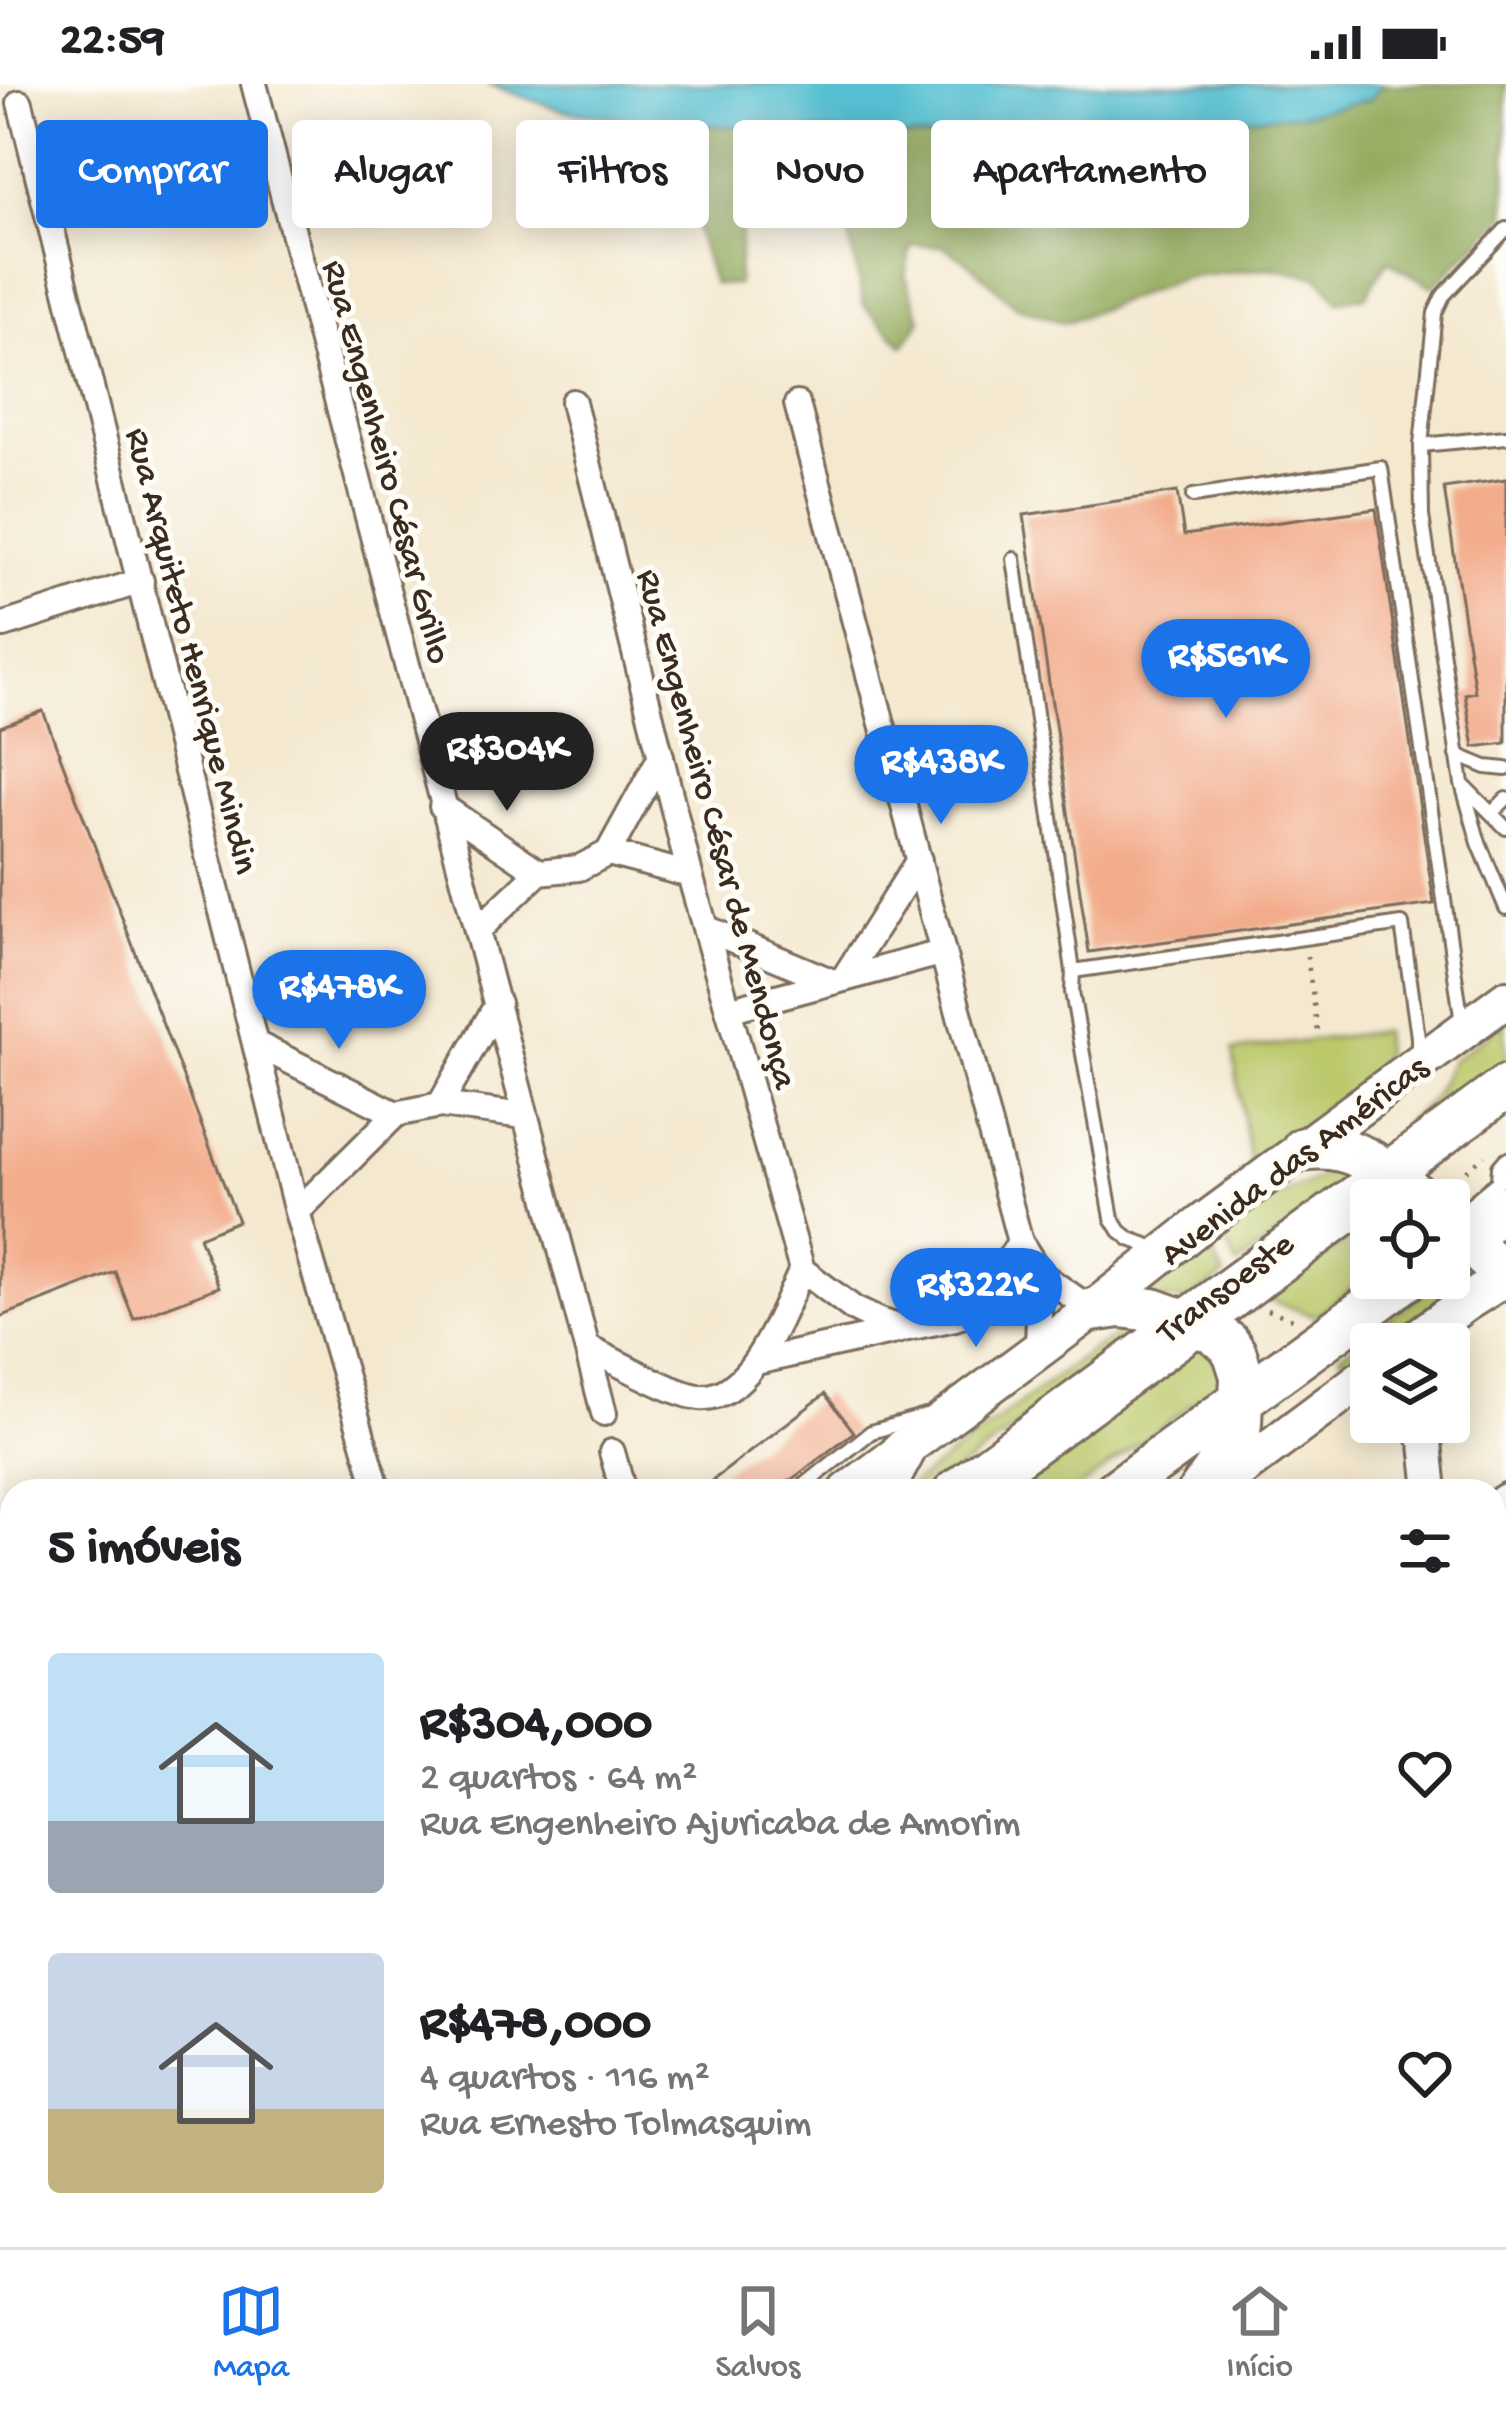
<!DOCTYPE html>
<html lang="pt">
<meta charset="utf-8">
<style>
:root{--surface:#fff;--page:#f6f6f6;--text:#202124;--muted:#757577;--line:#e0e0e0;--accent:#1a73e8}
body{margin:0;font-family:"Gochi Hand",sans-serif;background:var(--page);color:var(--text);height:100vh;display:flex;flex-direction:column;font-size:45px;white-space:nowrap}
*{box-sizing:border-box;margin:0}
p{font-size:39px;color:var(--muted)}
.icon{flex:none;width:66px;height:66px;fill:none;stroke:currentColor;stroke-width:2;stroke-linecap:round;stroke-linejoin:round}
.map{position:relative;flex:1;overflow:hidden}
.details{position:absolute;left:0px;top:1395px;width:1506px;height:768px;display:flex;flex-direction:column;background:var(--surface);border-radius:36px 36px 0 0;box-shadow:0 6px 30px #0003}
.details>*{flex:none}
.guide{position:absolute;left:36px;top:36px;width:1434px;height:108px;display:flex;gap:24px}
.buttons{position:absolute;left:1350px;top:1095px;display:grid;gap:24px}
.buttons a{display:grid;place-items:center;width:120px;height:120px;border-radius:12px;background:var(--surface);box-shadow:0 6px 30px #0003;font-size:60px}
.price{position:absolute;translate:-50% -102px;padding:0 27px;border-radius:42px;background:var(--accent);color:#fff;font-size:39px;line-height:78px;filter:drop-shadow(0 3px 6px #0008)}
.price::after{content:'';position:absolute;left:50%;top:72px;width:36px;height:27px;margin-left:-18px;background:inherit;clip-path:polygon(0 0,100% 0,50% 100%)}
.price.active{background:#222;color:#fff}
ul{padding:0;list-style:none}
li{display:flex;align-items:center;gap:36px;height:300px;padding:0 48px}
li span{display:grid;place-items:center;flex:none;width:336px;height:240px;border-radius:12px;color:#555}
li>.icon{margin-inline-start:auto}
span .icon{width:144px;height:144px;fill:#fffc;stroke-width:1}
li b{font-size:51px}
h2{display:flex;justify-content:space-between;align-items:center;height:144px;padding:0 48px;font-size:51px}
.chip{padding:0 42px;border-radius:12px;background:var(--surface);box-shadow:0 6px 30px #0003;font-size:42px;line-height:108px}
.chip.active{background:var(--accent);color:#fff}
.status{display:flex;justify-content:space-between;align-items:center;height:84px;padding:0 60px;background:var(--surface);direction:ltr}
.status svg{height:33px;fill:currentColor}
.menu{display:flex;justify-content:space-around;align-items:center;height:168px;border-top:3px solid var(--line);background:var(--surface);font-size:33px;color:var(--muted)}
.menu a{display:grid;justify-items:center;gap:6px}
.menu .active{color:var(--accent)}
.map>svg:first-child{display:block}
</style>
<div class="status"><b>22:59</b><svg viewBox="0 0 49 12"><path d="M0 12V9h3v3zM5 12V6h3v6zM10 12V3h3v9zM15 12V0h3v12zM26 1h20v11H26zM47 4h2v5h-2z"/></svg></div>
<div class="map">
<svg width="1506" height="2163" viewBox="0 0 1506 2163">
<rect width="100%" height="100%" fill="#fdfcf7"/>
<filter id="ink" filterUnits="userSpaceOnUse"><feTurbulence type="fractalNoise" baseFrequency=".00833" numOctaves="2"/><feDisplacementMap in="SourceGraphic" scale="24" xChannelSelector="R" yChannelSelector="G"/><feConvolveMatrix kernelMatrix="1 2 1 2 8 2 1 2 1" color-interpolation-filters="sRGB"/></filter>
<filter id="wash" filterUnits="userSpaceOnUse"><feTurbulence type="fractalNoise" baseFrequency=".004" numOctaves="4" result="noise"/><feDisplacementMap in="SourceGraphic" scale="48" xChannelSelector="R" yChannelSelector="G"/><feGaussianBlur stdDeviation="2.7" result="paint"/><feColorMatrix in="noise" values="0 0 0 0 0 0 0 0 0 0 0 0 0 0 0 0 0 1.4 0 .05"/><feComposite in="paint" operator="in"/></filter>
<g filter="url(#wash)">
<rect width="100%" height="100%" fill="#f4e8cf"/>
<path fill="#bbc86a" stroke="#7b7944" stroke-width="3" d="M1505,938L1506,982L1413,1052L1405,1038L1431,1017L1452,976Z
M1382,947L1384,970L1370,993L1250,1083L1233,967Z
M1353,1079L1364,1089L1237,1181L1223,1153L1272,1115Z
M1371,1136V1190L1315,1232L1268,1216Z
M1209,1162L1224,1192L1188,1217L1143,1214Z
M1464,1178L1478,1193L1387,1260H1371V1272L1353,1285L1340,1271L1442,1194H1449V1189Z
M1128,1245L1146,1248L930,1407H903L1093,1265Z
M1197,1260L1207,1263L1230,1292L1075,1407H998Z"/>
<path fill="#94ac5e" stroke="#686b3e" stroke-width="3" d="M1382,0H1506V132L1433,203L1387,176L1366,212L1339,217L1318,192L1269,184L1183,194L1064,239L1016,222L968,178L943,162L911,161L905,191L921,236L904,262L864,222L841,112L796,103L742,138L737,201L713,200L697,148L698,121L696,109L657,95L640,84L644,38L1017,59L1370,16Z
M1494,1784L1506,1800V2163H1448V2151H1494Z"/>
<path fill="#56c0d2" stroke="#487578" stroke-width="3" d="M487,0H1382L1370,16L1302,30L1145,41L1017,59L644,38L560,26Z"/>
<g id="blocks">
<path fill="#f3ac8b" d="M1506,395V659L1474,663L1465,610L1475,608L1444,404Z
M1177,408L1184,451L1376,425L1434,820L1089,868L1024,431Z
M43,627L238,1137L199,1153L219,1203L134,1235L115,1188L0,1233V643Z
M825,1310L854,1348L777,1407H722L713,1396Z"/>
</g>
</g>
<g filter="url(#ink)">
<use href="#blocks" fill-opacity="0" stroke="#7c6c5c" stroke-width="3"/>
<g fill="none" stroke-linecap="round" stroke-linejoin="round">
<defs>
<path id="service" d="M1506,145L1443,212L1435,229L1421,361L1422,432L1462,700L1479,759L1506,824
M1421,361L1506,353
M1193,412L1381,384L1462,939
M1014,475L1073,887L1072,908L1112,1134L1120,1147L1130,1155L1157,1165
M1457,671L1486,683L1506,685
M1463,701L1506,744
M1492,729L1506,715
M1073,887L1402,840L1418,953V973
M1498,1097L1499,1083L1506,1075
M1456,1132L1506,1091
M1218,1242L1360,1136
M797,1407L871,1348L926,1332
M994,1407L1202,1254
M370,2151L379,2163
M393,2151L402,2163
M961,2151L970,2163
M0,2158L12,2147
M74,2163L89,2151
M861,2163L877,2151
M1364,2163L1365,2151"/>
<path id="minor" d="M254,0L604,1329
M20,19L297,1128L378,1407
M573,318L690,791L802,1186
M797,320L1020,1158L1040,1190L1092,1226
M4,541L141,497
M442,722L539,788
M608,769L661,672
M705,844L833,898
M478,846L539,788L579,784L608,769L690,791
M844,894L919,776
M728,926L941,869
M256,960L396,1030
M440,1021L498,919
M297,1128L396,1030L440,1021L524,1032
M587,1264C614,1276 674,1311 700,1313C752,1317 783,1224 802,1186L854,1225L877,1236L903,1245L955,1234L968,1229L987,1210L1020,1158
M1038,1265L1040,1190
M756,1278L900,1246
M612,1368L623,1407
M813,2151L814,2163
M987,2151L996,2163
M1397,2163V2151"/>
<path id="tertiary" d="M1415,1338L1426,1359L1431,1407
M1494,1423L1506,1415
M1494,1456L1506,1448
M1419,2163L1420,2151"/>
<path id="secondary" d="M1409,1260L1465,1219L1506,1193
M848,1407L1092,1226L1201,1140L1506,915
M1212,1407L1371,1288
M0,2047L12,2037
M197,2163L212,2151"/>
<path id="trunk" d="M1303,1065C1352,1056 1385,1086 1421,1116
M1449,1140L1506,1192
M1449,1164L1506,1123
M1092,1226L1120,1222L1153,1226L1212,1247L1228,1259L1235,1270L1242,1292L1240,1340L1236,1357L1200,1407
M882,1407L904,1366
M956,1407L1506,1003
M1116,1407L1408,1194
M0,2131L12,2121
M113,2163L127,2151"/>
</defs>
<use href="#service" stroke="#7c6c5c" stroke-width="18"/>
<use href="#minor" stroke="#7c6c5c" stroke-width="30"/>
<use href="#tertiary" stroke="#7c6c5c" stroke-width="36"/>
<use href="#secondary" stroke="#7c6c5c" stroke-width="42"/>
<use href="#trunk" stroke="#7c6c5c" stroke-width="48"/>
<path stroke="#7c6c5c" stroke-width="4.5" stroke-dasharray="3 9" stroke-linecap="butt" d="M1307,872L1319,955
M1448,1102L1485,1071
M1267,1226L1296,1236
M33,2163L45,2153"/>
<use href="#service" stroke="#fff" stroke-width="12"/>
<use href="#minor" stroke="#fff" stroke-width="24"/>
<use href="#tertiary" stroke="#fff" stroke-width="30"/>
<use href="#secondary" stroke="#fff" stroke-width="36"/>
<use href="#trunk" stroke="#fff" stroke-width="42"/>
</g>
</g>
<g text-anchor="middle" stroke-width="10" stroke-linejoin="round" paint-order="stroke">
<g font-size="36" fill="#3b2a1e" stroke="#fdfcf7">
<text transform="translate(390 377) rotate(75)" y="13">Rua Engenheiro César Grillo</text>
<text transform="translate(195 566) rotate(76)" y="13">Rua Arquiteto Henrique Mindin</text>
<text transform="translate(720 744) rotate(75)" y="13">Rua Engenheiro César de Mendonça</text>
<text transform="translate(1292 1074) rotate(-37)" y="13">Avenida das Américas</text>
<text transform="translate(1223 1201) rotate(-37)" y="13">Transoeste</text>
</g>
</g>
</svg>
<div class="buttons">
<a><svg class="icon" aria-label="locate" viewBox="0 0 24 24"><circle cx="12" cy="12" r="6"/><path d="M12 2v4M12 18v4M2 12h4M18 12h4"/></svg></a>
<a><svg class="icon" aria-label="layers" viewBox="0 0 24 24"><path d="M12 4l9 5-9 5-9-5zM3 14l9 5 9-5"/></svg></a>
</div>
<b class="price" style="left:1226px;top:637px">R$561K</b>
<b class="price active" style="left:507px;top:730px">R$304K</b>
<b class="price" style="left:941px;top:743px">R$438K</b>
<b class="price" style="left:339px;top:968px">R$478K</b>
<b class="price" style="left:976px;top:1266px">R$322K</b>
<div class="guide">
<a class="chip active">Comprar</a>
<a class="chip">Alugar</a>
<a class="chip">Filtros</a>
<a class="chip">Novo</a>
<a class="chip">Apartamento</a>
</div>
<section class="details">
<h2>5 imóveis<svg class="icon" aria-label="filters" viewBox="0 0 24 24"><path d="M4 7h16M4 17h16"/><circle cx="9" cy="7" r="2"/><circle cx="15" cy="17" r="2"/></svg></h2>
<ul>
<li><span style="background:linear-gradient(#bfe0f5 70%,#9aa5b1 0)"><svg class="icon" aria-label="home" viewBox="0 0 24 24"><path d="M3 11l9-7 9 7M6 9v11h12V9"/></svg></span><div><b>R$304,000</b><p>2 quartos · 64 m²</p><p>Rua Engenheiro Ajuricaba de Amorim</p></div><svg class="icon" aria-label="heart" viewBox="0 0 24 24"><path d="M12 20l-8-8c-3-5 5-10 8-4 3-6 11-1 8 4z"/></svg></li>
<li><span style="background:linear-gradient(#c9d6e8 65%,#c2b280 0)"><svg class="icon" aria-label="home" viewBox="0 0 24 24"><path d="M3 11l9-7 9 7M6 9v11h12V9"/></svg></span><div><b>R$478,000</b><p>4 quartos · 116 m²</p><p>Rua Ernesto Tolmasquim</p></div><svg class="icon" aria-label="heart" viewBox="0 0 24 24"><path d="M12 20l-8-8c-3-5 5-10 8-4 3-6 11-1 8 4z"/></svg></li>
</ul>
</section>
</div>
<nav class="menu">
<a class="active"><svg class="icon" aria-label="map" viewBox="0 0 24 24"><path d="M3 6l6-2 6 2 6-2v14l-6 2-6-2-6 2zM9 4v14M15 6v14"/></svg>Mapa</a>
<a><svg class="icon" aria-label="saved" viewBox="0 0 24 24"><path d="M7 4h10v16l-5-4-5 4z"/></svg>Salvos</a>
<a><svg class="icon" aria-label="home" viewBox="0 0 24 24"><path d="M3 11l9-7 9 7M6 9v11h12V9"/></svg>Início</a>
</nav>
